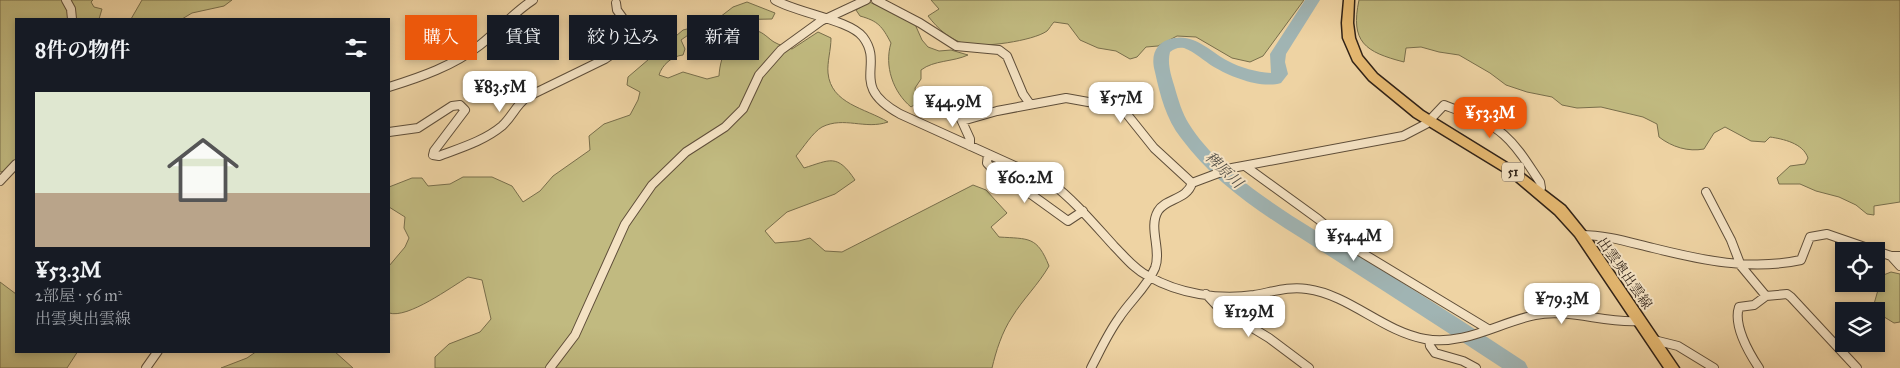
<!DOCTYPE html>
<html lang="ja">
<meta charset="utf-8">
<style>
:root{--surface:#171b24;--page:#20242c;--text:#f1f3f6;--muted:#9ea1a6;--accent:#ea580c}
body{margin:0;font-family:"IM FELL Great Primer","Noto Serif JP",serif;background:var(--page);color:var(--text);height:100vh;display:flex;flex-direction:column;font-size:19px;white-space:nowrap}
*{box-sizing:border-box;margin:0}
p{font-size:16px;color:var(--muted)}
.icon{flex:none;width:28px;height:28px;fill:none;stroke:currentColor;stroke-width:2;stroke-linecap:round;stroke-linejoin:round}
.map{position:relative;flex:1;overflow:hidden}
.drawer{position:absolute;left:15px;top:18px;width:375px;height:335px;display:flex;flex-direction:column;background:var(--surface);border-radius:0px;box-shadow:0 2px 8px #0003}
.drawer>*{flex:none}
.hud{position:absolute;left:405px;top:15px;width:475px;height:45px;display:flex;gap:10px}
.fabs{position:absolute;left:1835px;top:242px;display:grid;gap:10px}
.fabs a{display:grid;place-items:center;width:50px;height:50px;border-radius:0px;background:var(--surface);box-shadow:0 2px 8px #0003;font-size:25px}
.price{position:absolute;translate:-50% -42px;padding:0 11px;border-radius:10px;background:#fff;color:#222;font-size:16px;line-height:32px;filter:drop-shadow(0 1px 2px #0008)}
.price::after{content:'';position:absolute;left:50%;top:30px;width:15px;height:11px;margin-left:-8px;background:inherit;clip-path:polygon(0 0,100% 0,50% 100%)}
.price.selected{background:var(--accent);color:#fff}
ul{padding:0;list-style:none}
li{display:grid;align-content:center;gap:10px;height:265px;padding:0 20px}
li span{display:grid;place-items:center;height:155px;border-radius:0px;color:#555}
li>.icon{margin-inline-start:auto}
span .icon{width:90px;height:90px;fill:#fffc;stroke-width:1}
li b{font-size:21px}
h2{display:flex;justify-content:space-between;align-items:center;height:60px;padding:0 20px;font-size:21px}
.pill{padding:0 18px;border-radius:0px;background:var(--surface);box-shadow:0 2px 8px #0003;font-size:18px;line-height:45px}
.pill.selected{background:var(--accent);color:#fff}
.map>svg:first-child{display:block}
</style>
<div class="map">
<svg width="1900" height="368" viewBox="0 0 1900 368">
<rect width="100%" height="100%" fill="#eed3a3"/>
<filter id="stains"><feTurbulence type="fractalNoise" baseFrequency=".004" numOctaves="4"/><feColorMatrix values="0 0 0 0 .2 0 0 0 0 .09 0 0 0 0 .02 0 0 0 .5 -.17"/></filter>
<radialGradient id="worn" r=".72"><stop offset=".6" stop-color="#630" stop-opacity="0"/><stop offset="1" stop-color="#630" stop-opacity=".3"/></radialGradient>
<path fill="#c1ba80" stroke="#786e4b" d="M0,0H93L91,2L94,7L102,9L99,19H16V169L0,172Z
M142,0H232L224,6L192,13L182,19H131Z
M931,0H1304L1263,56L1250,62L1232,58L1196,37L1177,36L1158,46L1146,47L1137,57L1130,59L1116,51L1098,48L1080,40L1068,24L1054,22C1052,24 1049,29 1047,31C1033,41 982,48 966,44C950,40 938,29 928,16L939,9Z
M1359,0H1900V202L1874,206V215L1867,214L1856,205L1839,197L1816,191L1800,184H1779L1777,178L1790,166L1805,164L1808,158C1803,143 1783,139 1770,137L1765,142L1751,141L1725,127L1714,133L1704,149C1688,152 1672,147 1659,137L1657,124L1643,117L1601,107L1577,108L1562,105L1552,97L1527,92L1506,85L1490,73L1459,55L1439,52L1421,47L1406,48L1404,62C1365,52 1350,42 1359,0Z
M747,2L775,13L772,19L724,20L715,28L709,38L699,39L691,33L681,40L685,49L683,55C672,56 662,65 659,75L668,78L683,72L707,79L719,76C720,56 731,26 757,31C763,32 769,39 774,42C779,45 786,47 792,49L818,32L831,38C831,50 827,62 828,73C831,104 865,108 888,122C865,130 844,116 822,127C813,132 803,148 796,156L804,168C830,160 837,153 855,180L835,194L787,212L765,231L775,243L799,241L810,238L825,251L842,252L973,185L986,190L1007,213L991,227L999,237C1029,239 1037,236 1049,266C1038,285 1023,299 1012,317C1002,332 996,351 992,368H435V357L449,344L480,332L491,319L482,280L468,277C451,287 408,319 389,313V266L405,247L409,238L404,228L405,217L389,207V187L412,178H422L428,186L450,184L463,177H492L512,186L523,202L540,191L553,176L590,150L589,136L604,124L630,115L638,100L640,92L627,85L628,77L683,30L707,24L720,17L733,7Z
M869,2L900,14L914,22L922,40L928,47L939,51L951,50L968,55C953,62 934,60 921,70V79L915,88L917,103L911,107C893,92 884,66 891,43C882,26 878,21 860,16L856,10Z
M1891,272L1900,274V322L1894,323L1881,315L1874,304L1878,290L1875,284H1876V278Z
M0,282L16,294V351H78L67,368H0Z
M257,351H334L353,368H221L247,358Z"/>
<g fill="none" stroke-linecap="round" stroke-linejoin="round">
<path fill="#a0b4b3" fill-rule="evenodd" d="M1305,0H1320L1286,54L1285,62L1288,74L1281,83C1261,89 1231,77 1214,67C1204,61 1195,52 1184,48C1178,47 1174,49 1170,52C1167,63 1171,75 1174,85C1178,99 1182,113 1189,124C1226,184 1325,235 1385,272C1432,301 1478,331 1525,362L1528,368H1502C1449,333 1396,299 1343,265C1286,228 1222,194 1181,138C1166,119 1160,95 1155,72C1150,55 1156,41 1174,38C1195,34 1211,52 1228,61C1241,68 1256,72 1271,73L1270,54Z"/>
<defs>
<path id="street" d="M66,0L71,9L72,19
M775,0C797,13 850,20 863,37C885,66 848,85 900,114L1050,182C1074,200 1094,224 1114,246C1125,257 1134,269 1148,276C1179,294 1219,300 1254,295C1272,292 1289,286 1307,289C1350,295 1382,331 1425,339C1464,346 1498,323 1535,315C1570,308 1605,324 1640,321
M876,0L920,23L956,46L999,50L1007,56L1023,94L1030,104
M389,87C421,77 453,66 480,45C498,31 513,13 533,0
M955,106L970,139V146
M962,121L997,111L1066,98L1116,107L1126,113L1154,148L1192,183
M389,132L418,128L452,106L460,105L465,110L434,151L433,155L439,156C460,148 484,141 502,126C512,117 516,105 527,97L605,59L634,39L635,35L617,10L616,3
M988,154L987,163L1000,177L1032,195L1068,221L1083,211
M1245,166L1318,219L1349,245L1488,329
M0,181L16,164
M1192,183L1232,168L1403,136L1426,124L1444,105C1465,113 1487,120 1504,135C1519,148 1529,166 1540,182L1541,188L1539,191
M1706,192L1731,240L1741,266L1766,296L1754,305L1739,307C1733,325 1749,353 1759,368
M1581,235C1606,235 1628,242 1653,248C1701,260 1751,271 1801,260L1810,237L1827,234L1891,256H1900
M1891,256L1900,266
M1206,294L1218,307L1269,338L1309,368
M1766,296L1787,294L1791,297L1857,368
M1429,340L1430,346L1435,353L1463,361L1476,368
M1654,340L1678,346L1714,368
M146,368L158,351
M550,368L575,335L625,224L652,185L686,152L725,127L743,109L759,75L781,50L821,21L866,0
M1091,368C1100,351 1108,333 1119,318C1130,301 1147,287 1155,268C1162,250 1148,228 1158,211C1166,198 1187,200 1192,183"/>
<path id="primary" d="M1344,0H1354L1353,23L1355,38L1362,56L1377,74L1423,111L1517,169L1565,206L1590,237L1679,368H1664L1575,236L1555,214L1509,175L1414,117L1369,80L1353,61L1343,38L1342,23Z"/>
</defs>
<use href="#street" stroke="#5f4e39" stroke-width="10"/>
<use href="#primary" stroke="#2f2116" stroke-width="3"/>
<use href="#street" stroke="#f4e2c3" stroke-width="8"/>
<use href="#primary" fill="#e7ba72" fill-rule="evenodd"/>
</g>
<g text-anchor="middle" stroke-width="4" stroke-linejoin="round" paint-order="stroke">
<rect fill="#f4e2c3" stroke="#6a5b4a" stroke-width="1" x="1502" y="162.5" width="22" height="19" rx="4"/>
<g font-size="12" font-weight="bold" fill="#2f2116">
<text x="1513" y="176">51</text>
</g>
<g font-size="14" fill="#2f2116" stroke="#f4e2c3">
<text transform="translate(1625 273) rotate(55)" y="5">出雲奥出雲線</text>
</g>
<g font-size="15" font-style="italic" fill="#514d45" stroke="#f4e2c3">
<text transform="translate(1224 170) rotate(43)" y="5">稗原川</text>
</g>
</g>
<rect width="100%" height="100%" filter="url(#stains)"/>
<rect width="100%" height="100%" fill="url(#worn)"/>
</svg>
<div class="fabs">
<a><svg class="icon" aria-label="locate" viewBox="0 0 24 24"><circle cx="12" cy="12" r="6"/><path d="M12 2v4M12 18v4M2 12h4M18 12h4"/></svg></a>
<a><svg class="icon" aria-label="layers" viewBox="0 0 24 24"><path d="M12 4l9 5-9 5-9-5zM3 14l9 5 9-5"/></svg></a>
</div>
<b class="price" style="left:500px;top:113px">¥83.5M</b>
<b class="price" style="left:1121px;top:124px">¥57M</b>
<b class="price" style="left:953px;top:128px">¥44.9M</b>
<b class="price selected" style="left:1490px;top:139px">¥53.3M</b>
<b class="price" style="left:1025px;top:204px">¥60.2M</b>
<b class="price" style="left:1354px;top:262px">¥54.4M</b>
<b class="price" style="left:1562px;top:325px">¥79.3M</b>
<b class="price" style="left:1249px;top:338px">¥129M</b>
<div class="hud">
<a class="pill selected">購入</a>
<a class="pill">賃貸</a>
<a class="pill">絞り込み</a>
<a class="pill">新着</a>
</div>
<section class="drawer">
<h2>8件の物件<svg class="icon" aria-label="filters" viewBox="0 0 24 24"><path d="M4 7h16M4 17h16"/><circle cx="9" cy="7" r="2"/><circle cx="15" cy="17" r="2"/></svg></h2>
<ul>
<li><span style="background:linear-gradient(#dfe7d0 65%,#b9a48a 0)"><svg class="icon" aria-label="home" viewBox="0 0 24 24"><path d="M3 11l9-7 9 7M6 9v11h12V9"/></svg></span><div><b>¥53.3M</b><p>2部屋 · 56 m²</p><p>出雲奥出雲線</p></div></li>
</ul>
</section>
</div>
